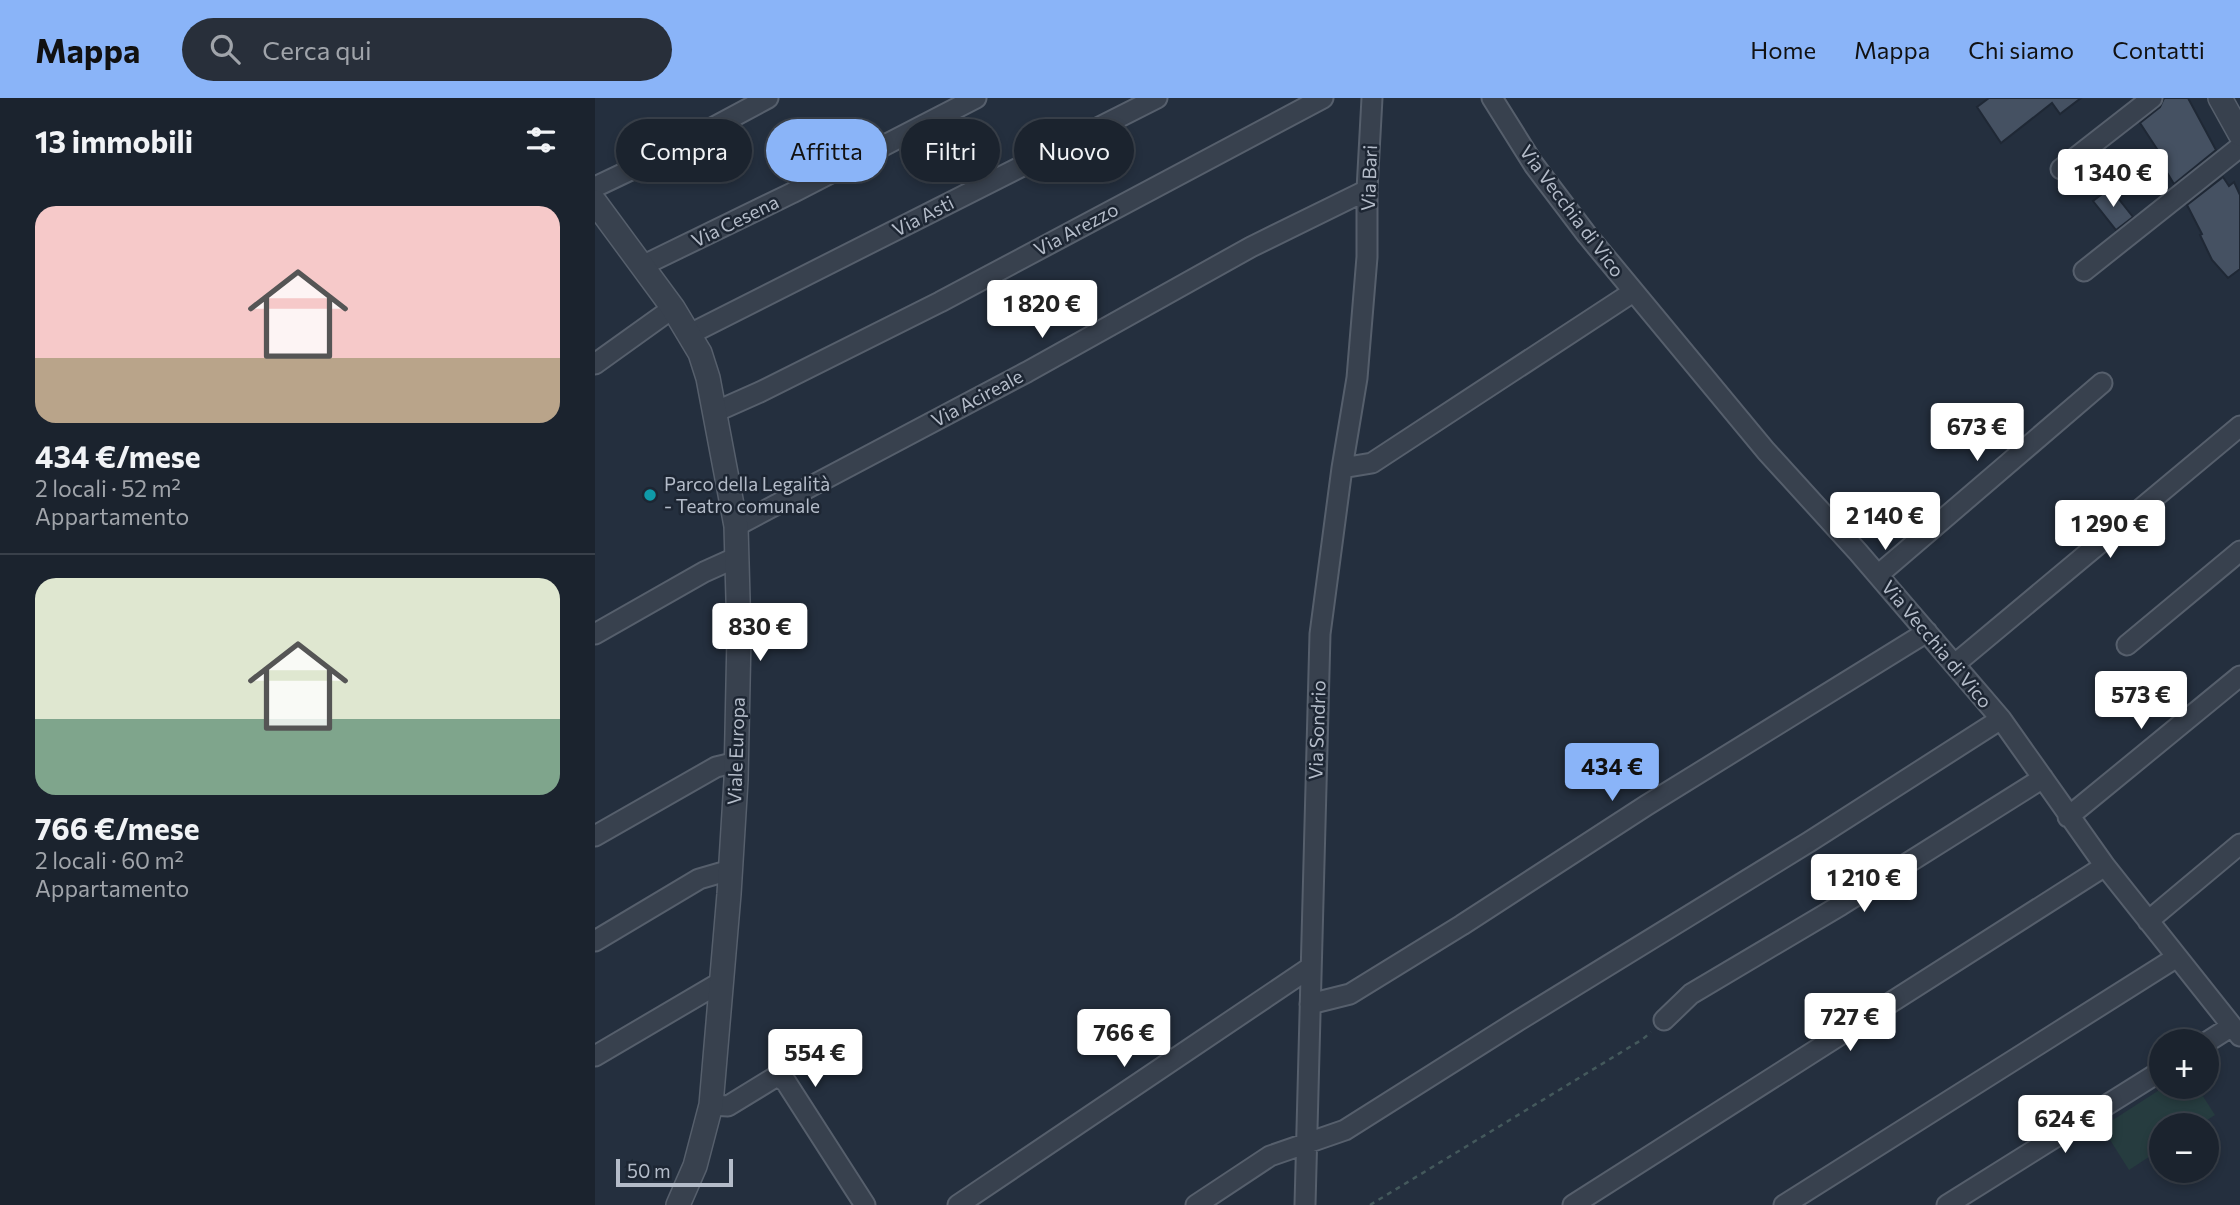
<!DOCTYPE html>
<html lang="it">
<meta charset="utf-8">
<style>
:root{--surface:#1b232e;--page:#282f3a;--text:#f1f3f6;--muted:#a0a4aa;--line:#39404a;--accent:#8ab4f8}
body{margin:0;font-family:Commissioner,sans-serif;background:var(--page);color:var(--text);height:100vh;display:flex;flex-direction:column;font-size:26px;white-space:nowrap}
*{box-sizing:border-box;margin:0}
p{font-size:23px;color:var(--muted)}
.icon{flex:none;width:38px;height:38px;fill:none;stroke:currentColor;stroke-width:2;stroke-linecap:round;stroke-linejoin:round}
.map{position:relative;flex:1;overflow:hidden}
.panel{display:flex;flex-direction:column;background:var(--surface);width:595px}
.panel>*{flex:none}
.guide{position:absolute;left:21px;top:21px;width:665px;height:63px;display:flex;gap:14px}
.fabs{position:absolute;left:1554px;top:931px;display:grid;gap:14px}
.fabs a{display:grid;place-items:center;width:70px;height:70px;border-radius:50%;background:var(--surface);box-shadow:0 4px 10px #0003,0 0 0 2px var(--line);font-size:35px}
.scale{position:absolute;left:21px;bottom:18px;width:117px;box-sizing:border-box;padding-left:7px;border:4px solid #b4bcc9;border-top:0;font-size:19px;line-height:24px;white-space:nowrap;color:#b4bcc9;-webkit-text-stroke:5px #1d2633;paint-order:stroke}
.price{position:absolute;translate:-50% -60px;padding:0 16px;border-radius:7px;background:#fff;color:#222;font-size:23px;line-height:46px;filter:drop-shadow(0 2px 4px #0008)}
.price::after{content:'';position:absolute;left:50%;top:42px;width:21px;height:16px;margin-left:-10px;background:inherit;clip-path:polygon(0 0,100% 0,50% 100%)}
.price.current{background:var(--accent);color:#111}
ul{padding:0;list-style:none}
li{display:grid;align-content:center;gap:14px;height:371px;padding:0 35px}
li+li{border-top:2px solid var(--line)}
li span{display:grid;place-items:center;height:217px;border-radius:21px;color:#555}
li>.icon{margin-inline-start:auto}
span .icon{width:126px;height:126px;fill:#fffc;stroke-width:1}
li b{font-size:30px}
h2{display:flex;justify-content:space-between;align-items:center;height:84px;padding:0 35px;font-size:30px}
.chip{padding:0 24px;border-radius:32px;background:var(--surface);box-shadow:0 4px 10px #0003,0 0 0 2px var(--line);font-size:24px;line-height:63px}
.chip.current{background:var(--accent);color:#111}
header{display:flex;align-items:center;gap:42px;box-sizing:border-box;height:98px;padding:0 35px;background:var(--accent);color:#111}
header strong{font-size:33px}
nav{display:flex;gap:38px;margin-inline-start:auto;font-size:24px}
.search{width:490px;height:63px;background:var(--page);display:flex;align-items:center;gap:18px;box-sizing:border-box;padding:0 24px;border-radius:38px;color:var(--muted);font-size:26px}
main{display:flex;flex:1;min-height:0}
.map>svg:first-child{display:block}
</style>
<header>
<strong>Mappa</strong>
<div class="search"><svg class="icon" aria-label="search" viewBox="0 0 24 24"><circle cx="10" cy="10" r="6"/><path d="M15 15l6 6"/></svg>Cerca qui</div>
<nav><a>Home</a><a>Mappa</a><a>Chi siamo</a><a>Contatti</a></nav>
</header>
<main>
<section class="panel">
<h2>13 immobili<svg class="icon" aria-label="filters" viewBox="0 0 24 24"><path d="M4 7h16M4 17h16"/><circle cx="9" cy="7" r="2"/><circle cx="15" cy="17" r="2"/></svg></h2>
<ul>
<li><span style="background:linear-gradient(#f6c9c9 70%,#b9a48a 0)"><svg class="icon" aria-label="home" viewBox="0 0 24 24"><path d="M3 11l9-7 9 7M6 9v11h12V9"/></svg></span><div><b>434 €/mese</b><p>2 locali · 52 m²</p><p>Appartamento</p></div></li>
<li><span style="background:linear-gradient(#dfe7d0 65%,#7fa58c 0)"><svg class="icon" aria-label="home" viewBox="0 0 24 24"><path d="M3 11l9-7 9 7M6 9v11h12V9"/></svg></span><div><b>766 €/mese</b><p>2 locali · 60 m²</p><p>Appartamento</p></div></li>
</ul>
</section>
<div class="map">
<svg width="1645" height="1107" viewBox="0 0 1645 1107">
<rect width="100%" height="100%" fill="#242f3e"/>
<path fill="#263c3f" d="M1569,989H1602L1620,1017L1604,1027H1566V1051L1534,1072L1507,1029Z"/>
<path fill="#455162" stroke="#1f2835" stroke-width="2" d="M1394,0H1486L1465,16L1457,5L1406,45L1382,9Z
M1569,0H1593L1621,52L1579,86L1565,63L1568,60L1545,25L1565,9Z
M1507,55L1527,80L1516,89L1495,64Z
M1628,79L1634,88L1639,84L1645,97V171L1633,180L1617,162L1605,137L1607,136L1592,107Z
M1515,90L1538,119L1521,132L1498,103Z"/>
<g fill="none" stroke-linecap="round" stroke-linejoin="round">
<defs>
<path id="minor" d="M897,0L939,67L992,137L1171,353L1263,454L1406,621L1510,768L1645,938
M1466,71L1557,0
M0,89L63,59L173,0
M47,168L197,95L381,0
M1489,173L1645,49
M95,236L562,0
M0,266L78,210
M120,314L165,294L345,204L728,0
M747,370L777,365L1038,194
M141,428L432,274L656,149L772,92
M1283,477L1507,285
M0,536L109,474L140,460
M1532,547L1645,453
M1360,566L1645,328
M1473,719L1645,578
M0,738L121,669L142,664
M1553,823L1645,746
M0,843L104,781L135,772
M715,906L755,896L867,827L1052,707L1332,534
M1069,922L1096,896L1246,807L1448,680
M1612,944L1637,928
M0,958L126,884
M116,1007L133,1008L182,978L191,984L270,1107
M363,1107L716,869
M601,1107L675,1058L750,1032L921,924L1214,744L1406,621
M710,1107L725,536L747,370L762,280L772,159V92L777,0
M978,1107L1510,768
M1189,1107L1582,859
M1352,1107L1566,973"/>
<path id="tertiary" d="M1625,0L1645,36
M0,104L78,210L105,255L113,280L141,428L144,538L141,682L134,796L116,1007L100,1068L83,1107"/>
</defs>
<use href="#minor" stroke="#565f6c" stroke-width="23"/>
<use href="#tertiary" stroke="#565f6c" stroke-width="26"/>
<path stroke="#44595c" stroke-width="2.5" stroke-dasharray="5 5" stroke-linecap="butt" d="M775,1107L1048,941L1056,934"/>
<use href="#minor" stroke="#38414e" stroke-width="19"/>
<use href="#tertiary" stroke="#38414e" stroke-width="23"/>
</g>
<circle fill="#0f9aa8" stroke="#1d2633" stroke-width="2.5" cx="55" cy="397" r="7"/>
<g text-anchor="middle" stroke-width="5" stroke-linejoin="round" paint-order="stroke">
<g font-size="19" fill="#b4bcc9" stroke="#1d2633">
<text transform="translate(774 80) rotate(-88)" y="7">Via Bari</text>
<text transform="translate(977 113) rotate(53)" y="7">Via Vecchia di Vico</text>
<text transform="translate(328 118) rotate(-27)" y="7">Via Asti</text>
<text transform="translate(140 123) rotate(-26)" y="7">Via Cesena</text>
<text transform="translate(481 131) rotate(-28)" y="7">Via Arezzo</text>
<text transform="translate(382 300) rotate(-28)" y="7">Via Acireale</text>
<text transform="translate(1342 546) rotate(50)" y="7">Via Vecchia di Vico</text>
<text transform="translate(722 632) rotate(-88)" y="7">Via Sondrio</text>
<text transform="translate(141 653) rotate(-88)" y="7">Viale Europa</text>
</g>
<g font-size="19" fill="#b4bcc9" stroke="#1d2633" text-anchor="start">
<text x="69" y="393">Parco della Legalità<tspan x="69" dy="22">- Teatro comunale</tspan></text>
</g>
</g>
</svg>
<div class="fabs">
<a>+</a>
<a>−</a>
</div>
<div class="scale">50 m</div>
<b class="price" style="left:1518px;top:111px">1 340 €</b>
<b class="price" style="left:447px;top:242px">1 820 €</b>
<b class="price" style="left:1382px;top:365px">673 €</b>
<b class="price" style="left:1290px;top:454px">2 140 €</b>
<b class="price" style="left:1515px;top:462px">1 290 €</b>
<b class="price" style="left:165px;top:565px">830 €</b>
<b class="price" style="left:1546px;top:633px">573 €</b>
<b class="price current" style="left:1017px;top:705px">434 €</b>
<b class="price" style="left:1269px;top:816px">1 210 €</b>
<b class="price" style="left:1255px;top:955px">727 €</b>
<b class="price" style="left:529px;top:971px">766 €</b>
<b class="price" style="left:220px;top:991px">554 €</b>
<b class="price" style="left:1470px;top:1057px">624 €</b>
<div class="guide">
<a class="chip">Compra</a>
<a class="chip current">Affitta</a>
<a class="chip">Filtri</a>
<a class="chip">Nuovo</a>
</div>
</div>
</main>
